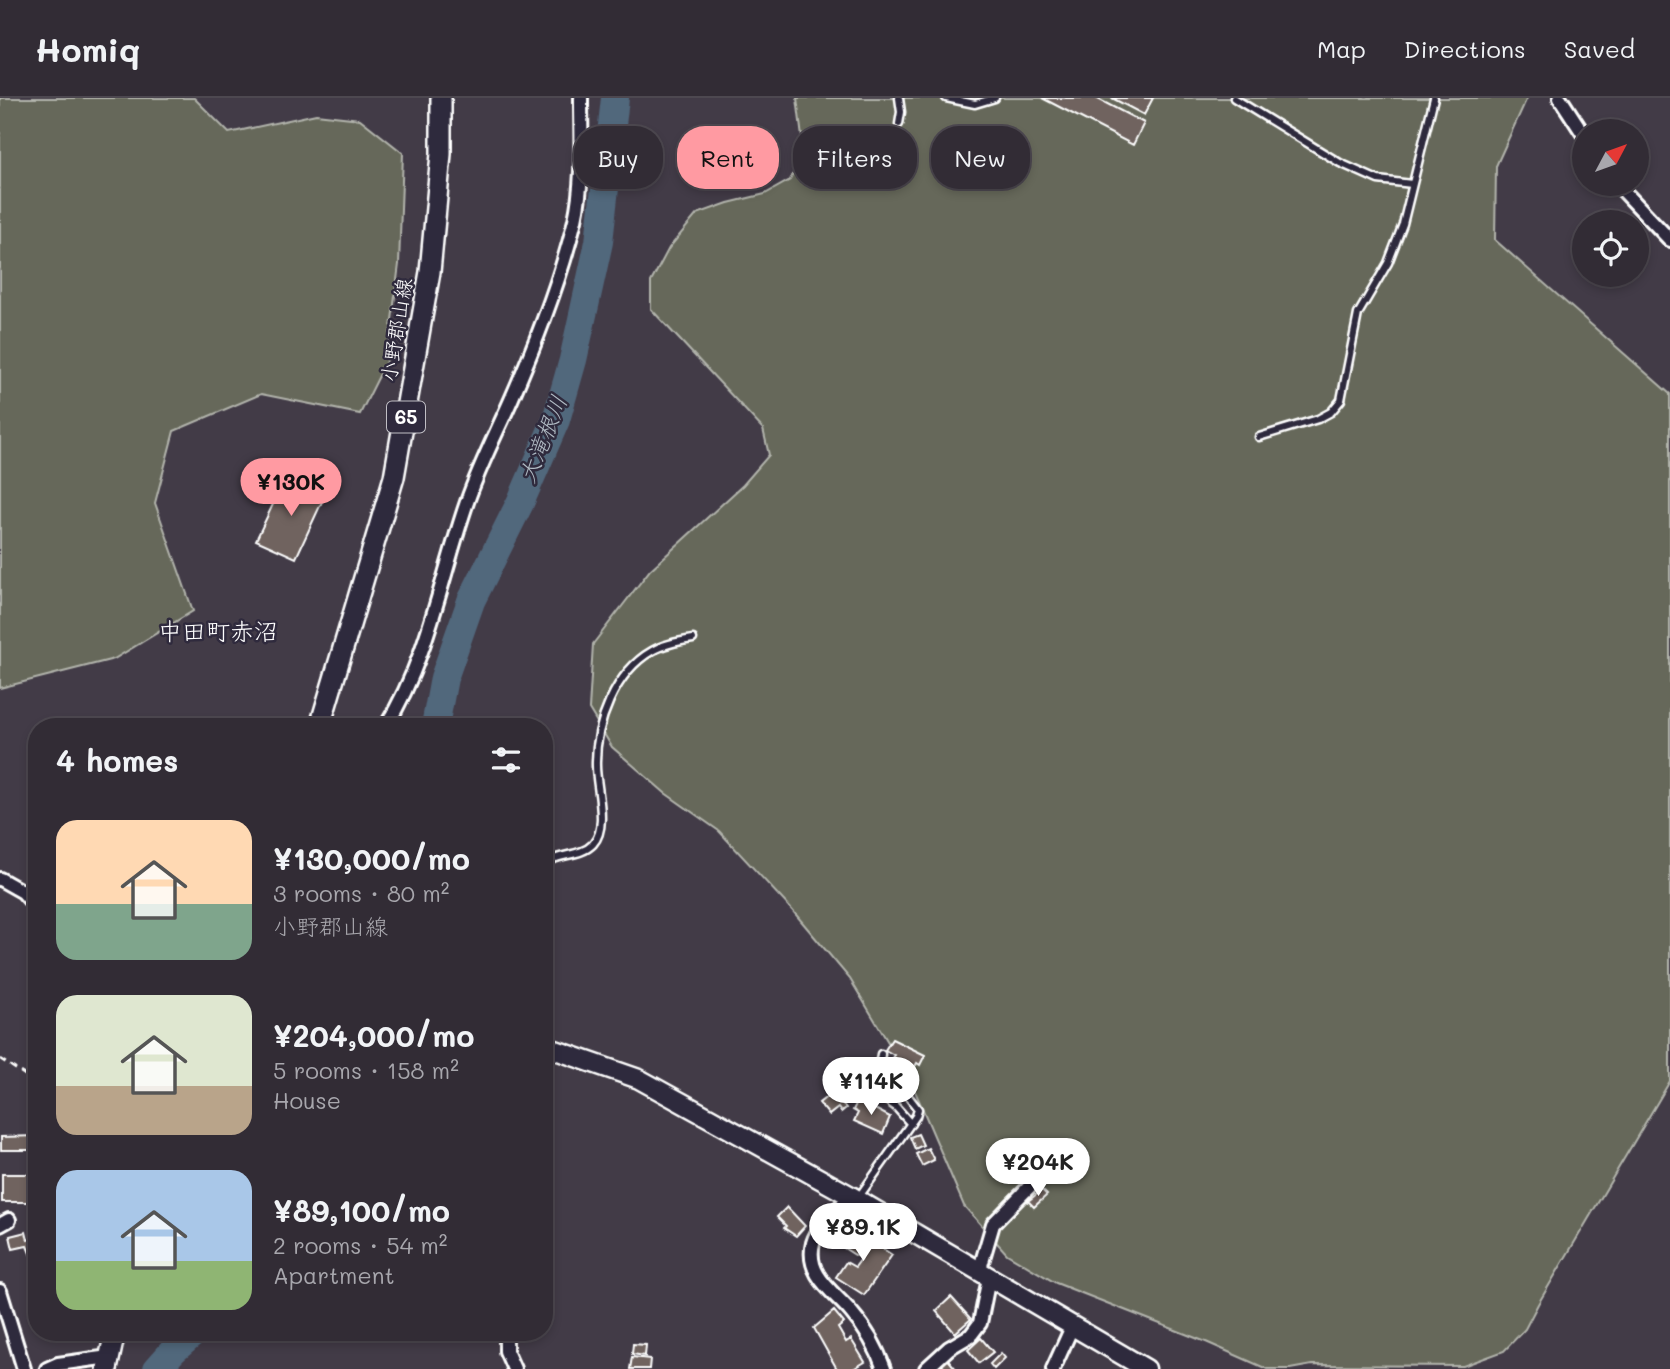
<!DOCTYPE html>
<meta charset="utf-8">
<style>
:root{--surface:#322c35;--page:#3a343d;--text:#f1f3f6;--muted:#a8a7ad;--line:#4d4850;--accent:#ff9aa2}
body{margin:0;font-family:Mali,"Klee One",sans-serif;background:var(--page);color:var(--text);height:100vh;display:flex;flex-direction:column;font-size:26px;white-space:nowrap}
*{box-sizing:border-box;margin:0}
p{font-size:23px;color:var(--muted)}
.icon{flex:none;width:38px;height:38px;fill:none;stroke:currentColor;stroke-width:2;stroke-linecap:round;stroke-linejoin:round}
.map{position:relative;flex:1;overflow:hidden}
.drawer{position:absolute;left:28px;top:620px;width:525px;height:623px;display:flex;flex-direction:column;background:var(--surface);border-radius:28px;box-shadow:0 4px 10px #0003,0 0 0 2px var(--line)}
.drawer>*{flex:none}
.top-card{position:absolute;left:574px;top:28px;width:665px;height:63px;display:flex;gap:14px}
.needle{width:46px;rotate:49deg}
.controls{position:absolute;left:1572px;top:21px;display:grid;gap:14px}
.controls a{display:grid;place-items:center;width:77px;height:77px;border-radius:50%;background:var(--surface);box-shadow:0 4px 10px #0003,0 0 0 2px var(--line);font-size:35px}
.price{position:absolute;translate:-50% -60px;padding:0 16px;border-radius:24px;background:#fff;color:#222;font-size:23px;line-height:46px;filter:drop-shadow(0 2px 4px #0008)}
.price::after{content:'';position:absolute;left:50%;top:42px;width:21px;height:16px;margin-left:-10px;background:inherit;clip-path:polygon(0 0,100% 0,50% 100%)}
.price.current{background:var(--accent);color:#111}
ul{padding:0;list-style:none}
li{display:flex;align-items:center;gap:21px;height:175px;padding:0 28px}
li span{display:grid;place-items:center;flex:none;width:196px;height:140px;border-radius:21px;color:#555}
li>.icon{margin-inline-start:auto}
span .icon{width:84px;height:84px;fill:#fffc;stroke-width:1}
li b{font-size:30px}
h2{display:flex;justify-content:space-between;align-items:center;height:84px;padding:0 28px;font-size:30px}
.pill{padding:0 24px;border-radius:28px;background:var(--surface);box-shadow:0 4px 10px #0003,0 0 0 2px var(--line);font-size:24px;line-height:63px}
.pill.current{background:var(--accent);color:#111}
header{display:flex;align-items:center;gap:42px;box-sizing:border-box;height:98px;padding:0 35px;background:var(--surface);border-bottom:2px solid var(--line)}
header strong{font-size:33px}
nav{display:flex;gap:38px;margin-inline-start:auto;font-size:24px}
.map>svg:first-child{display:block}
</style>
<header>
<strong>Homiq</strong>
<nav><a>Map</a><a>Directions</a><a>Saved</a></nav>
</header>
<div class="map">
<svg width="1670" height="1271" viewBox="0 0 1670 1271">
<rect width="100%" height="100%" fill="#423b47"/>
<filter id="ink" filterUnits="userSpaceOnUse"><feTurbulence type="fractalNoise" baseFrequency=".0143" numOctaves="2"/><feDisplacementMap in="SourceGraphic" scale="14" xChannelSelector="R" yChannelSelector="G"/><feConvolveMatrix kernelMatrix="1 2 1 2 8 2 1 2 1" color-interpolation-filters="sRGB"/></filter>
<g filter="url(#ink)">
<path fill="#66685a" stroke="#b2b4ac" stroke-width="2" d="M0,0H194L229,35L316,16L360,21L403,55L399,166L387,262L360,316L261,296L174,333L155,405L193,513L114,561L0,590Z
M797,0H1527L1496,68L1495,142L1670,296V983L1538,1206L1525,1231L1504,1253L1463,1268L1312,1267L1290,1271H1267L1206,1244L1056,1185L1007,1156L964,1108L909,979L850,881L792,812L719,733L665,695L612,649L589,611L593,546L650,472L743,387L769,357L763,331L651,211V184L669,150L697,116L728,105L765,96L790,82L804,55Z"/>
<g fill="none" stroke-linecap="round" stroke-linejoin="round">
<path stroke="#51677c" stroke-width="28" d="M435,628L444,580L471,503L520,405L556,322L573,262L599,144L615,0
M157,1271L173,1253L195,1234"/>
</g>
<path fill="#6f635e" stroke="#fff" stroke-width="2" d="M1042,0H1096L1144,25L1133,47Z
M1112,0H1153L1144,17Z
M286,379L325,397L296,460L256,442Z
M892,941L925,957L920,967L917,965L913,972L892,960L894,957L885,952Z
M842,964L872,975L865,994L835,983L837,979L831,977L833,969L839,971Z
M833,994L846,1010L841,1014L838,1010L829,1017L819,1005Z
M858,1002L890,1019L883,1036L854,1023L858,1015L853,1012Z
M918,1036L923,1047L915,1051L910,1039Z
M37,1038V1052H1V1039Z
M928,1050L934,1062L922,1068L916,1056Z
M2,1076H37V1104H2Z
M1042,1092L1047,1097L1034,1109L1028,1103Z
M787,1109L805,1128L796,1138L784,1130L786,1128L777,1119Z
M856,1132L892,1157L864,1197L836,1179L846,1164L855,1169L861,1161L844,1150L848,1145L844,1142L848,1137L851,1140Z
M26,1134L28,1142L37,1139V1172L27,1148L13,1151L10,1138Z
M951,1199L971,1221L955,1235L936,1213Z
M834,1213L844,1225L838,1230L846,1244L851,1241L865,1264L853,1271H837L814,1230Z
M981,1240L993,1254L979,1265L968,1252Z
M633,1246L646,1247L645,1258L632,1256Z
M1001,1255L1005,1260L994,1271L990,1266Z
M632,1259L650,1261L649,1271H630Z
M946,1259L956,1271H945L940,1265Z"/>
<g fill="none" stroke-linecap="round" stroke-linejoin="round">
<defs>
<path id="lane" d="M946,0L975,6L995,0
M1234,0L1340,65L1378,82L1412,86
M899,26L901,14L899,0
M1259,339L1318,321L1331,314L1341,302L1358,216L1388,165L1403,126L1434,0
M544,766C558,755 581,759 593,746C609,729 596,689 596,668C595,626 615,574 652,553C664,546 680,543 693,541
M873,992L896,1009L911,1026
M858,1100L916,1018L918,1011L880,962L881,956"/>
<path id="street" d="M1560,0L1584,37
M1617,86L1670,142
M386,628C428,561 441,479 467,404C479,369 496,336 511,302C535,247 561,180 575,122C584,81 581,41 581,0
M0,781L23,794L36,809
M851,1098C838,1112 818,1127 813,1145C805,1177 834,1194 851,1214C866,1231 877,1250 884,1271
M0,1127L9,1122
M979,1174L993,1126L1035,1083
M0,1193L24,1271
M506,1234V1253L514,1271
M47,1271L58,1266L109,1259
M926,1271L949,1250L971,1237L980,1225L989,1180
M1053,1271L1072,1229"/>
<path id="secondary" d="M544,948L639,981L851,1098L1146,1271"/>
<path id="primary" d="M320,628L394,379L430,174L441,56V0
M107,1271L115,1234"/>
</defs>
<use href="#lane" stroke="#fff" stroke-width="11"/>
<use href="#street" stroke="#fff" stroke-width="18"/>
<use href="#secondary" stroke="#fff" stroke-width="23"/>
<use href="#primary" stroke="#fff" stroke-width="24"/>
<path stroke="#fff" stroke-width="2.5" stroke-dasharray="7 5" stroke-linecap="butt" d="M0,961L37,985"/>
<use href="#lane" stroke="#2f2a3d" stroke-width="6"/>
<use href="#street" stroke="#2f2a3d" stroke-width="12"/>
<use href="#secondary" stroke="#2f2a3d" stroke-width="18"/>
<use href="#primary" stroke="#2f2a3d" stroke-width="19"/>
</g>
</g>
<g text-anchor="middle" stroke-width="5" stroke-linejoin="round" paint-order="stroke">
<rect fill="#2f2a3d" stroke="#c1bfc5" stroke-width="2" x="387" y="303.5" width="38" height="31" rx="5"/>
<g font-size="19" font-weight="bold" fill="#fff">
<text x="406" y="326">65</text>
</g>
<g font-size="21" fill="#fff" stroke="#2f2a3d">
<text transform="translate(397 232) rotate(-81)" y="7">小野郡山線</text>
</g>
<g font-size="23" font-style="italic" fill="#b1bbc4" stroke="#2f2a3d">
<text transform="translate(543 341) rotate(-68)" y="8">大滝根川</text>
</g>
<g font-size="24" fill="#fff" stroke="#2f2a3d">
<text x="218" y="542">中田町赤沼</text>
</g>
</g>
</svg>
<div class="controls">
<a><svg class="needle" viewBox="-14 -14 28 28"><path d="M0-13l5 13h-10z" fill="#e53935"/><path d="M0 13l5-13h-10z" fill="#a8a7ad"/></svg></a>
<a><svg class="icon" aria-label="locate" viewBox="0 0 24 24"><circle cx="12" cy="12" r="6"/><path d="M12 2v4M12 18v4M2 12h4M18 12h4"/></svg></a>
</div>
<b class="price current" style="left:291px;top:420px">¥130K</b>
<b class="price" style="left:871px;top:1019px">¥114K</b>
<b class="price" style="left:1038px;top:1100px">¥204K</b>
<b class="price" style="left:863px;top:1165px">¥89.1K</b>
<div class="top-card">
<a class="pill">Buy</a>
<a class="pill current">Rent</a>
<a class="pill">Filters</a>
<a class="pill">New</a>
</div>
<section class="drawer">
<h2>4 homes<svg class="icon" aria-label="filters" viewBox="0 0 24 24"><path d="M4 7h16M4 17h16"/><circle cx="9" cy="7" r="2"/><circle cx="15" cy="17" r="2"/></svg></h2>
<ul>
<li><span style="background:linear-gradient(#ffd9b3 60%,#7fa58c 0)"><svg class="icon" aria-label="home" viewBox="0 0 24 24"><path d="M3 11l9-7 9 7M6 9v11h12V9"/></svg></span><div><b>¥130,000/mo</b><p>3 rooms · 80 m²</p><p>小野郡山線</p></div></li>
<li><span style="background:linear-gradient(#dfe7d0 65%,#b9a48a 0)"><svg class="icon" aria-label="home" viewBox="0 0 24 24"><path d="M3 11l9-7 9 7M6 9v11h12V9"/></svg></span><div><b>¥204,000/mo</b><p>5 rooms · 158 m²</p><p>House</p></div></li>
<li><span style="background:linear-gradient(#a9c7e8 65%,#8fb573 0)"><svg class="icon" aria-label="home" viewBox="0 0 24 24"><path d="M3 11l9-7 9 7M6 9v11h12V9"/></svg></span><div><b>¥89,100/mo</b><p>2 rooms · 54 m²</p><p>Apartment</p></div></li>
</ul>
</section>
</div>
